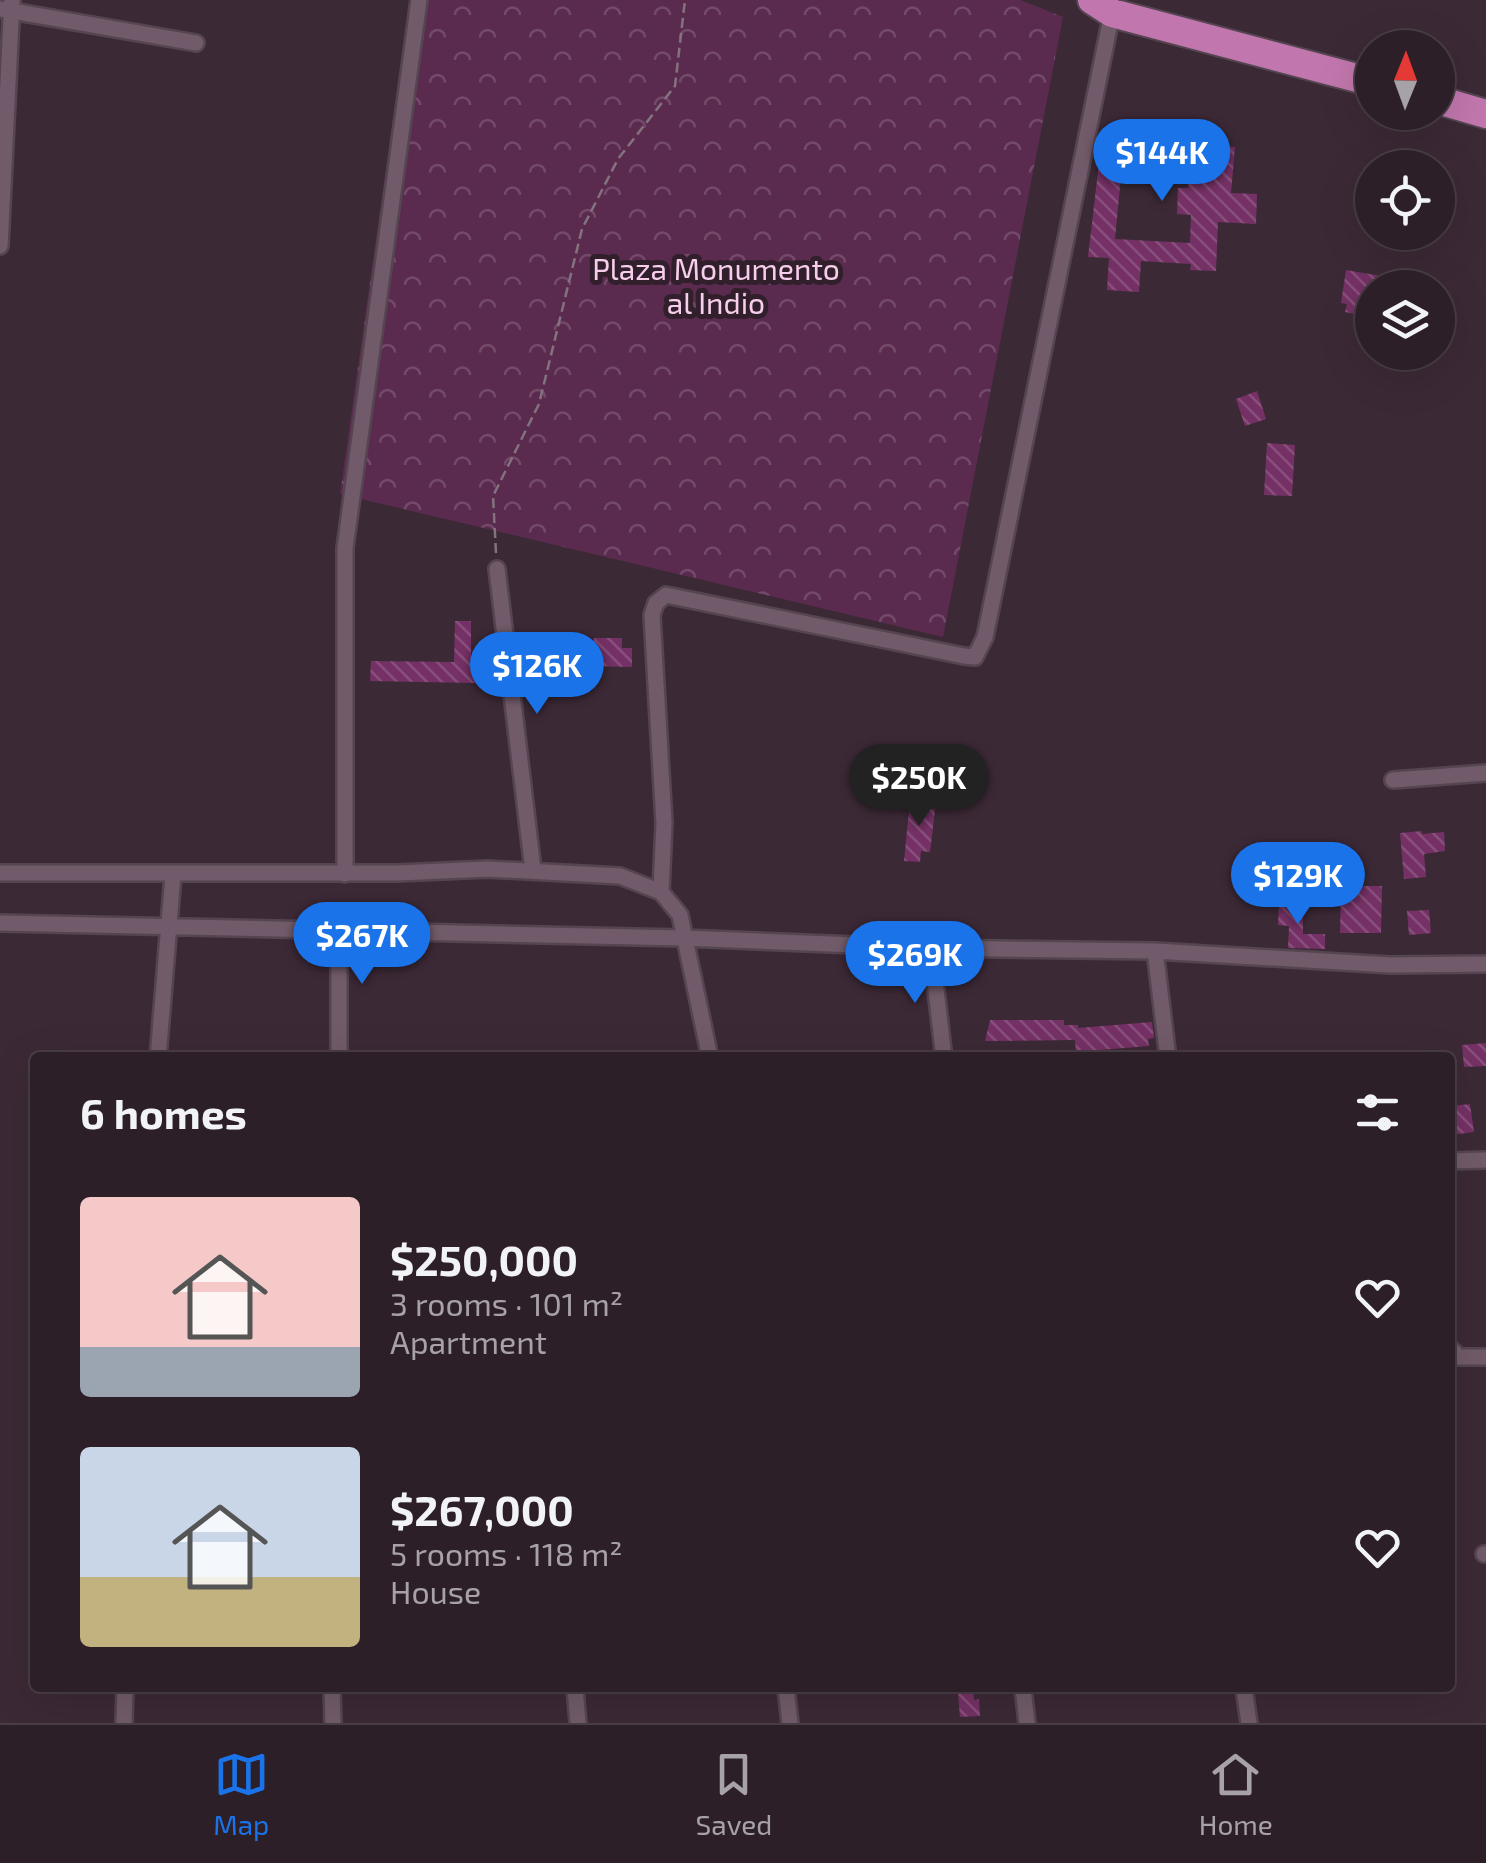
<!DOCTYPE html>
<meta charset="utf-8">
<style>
:root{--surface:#2d1f28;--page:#392c34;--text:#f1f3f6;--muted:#a7a2a8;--line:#483d45;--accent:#1a73e8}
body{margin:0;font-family:"Exo 2",sans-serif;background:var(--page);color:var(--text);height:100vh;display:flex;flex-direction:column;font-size:38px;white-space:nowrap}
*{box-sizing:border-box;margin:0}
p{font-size:32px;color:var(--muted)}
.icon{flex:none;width:55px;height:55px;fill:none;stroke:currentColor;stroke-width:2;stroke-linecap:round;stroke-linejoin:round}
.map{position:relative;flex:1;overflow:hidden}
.details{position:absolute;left:30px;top:1052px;width:1425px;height:640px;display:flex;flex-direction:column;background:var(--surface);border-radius:10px;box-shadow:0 10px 40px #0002,0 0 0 2px var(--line)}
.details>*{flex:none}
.needle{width:65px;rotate:1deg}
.controls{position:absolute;left:1355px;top:30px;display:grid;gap:20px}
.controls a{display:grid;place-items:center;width:100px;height:100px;border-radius:50%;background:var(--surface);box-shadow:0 10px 40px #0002,0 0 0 2px var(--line);font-size:50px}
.price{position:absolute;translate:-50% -85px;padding:0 22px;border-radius:35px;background:var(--accent);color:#fff;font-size:32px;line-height:65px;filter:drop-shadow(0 2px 5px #0008)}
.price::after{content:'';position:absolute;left:50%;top:60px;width:30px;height:22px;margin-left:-15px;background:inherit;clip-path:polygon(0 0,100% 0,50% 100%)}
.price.on{background:#222;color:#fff}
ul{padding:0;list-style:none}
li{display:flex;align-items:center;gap:30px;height:250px;padding:0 50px}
li span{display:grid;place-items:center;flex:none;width:280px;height:200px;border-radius:10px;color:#555}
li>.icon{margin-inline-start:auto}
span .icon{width:120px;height:120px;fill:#fffc;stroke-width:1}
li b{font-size:42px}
h2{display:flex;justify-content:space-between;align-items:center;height:120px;padding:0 50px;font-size:42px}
.menu{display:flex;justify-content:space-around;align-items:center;height:140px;border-top:2px solid var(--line);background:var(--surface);font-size:28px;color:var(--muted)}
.menu a{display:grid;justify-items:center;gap:5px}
.menu .on{color:var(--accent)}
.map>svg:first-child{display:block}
</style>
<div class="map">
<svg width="1486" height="1723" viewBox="0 0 1486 1723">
<defs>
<pattern id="park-crowns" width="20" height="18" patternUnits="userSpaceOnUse" patternTransform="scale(2.5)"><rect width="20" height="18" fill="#5b2b4f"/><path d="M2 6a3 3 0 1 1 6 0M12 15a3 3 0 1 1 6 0" fill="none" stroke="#734a69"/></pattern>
<pattern id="building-back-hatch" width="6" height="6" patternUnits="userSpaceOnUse" patternTransform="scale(2.5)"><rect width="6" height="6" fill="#753165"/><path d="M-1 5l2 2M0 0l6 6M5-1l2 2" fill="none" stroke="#894f7c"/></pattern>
</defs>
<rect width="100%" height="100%" fill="#3c2936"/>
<path fill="url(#park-crowns)" d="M410,0H1020L1063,17L943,637L340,494Z"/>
<path fill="url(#building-back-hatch)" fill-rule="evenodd" d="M1103,129L1193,137V143L1235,147L1231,193L1257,194L1256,224L1218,222L1216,271L1190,270L1191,264L1141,261L1139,292L1107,290L1109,258L1088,257ZM1123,155L1191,162L1188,188H1178L1177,214L1191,215L1190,243L1115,239Z
M1346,270L1405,280L1404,288H1372V317L1345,312L1347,304L1341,303Z
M1257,391L1266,419L1245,426L1236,399Z
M1267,443L1295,445L1292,496L1264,495Z
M455,621H471V662H475V683L370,681L371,661L454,662Z
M594,638H622V648H632V667L588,666L589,645H594Z
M910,800L936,802L930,852L921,851L920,862L904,861Z
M1422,831V834L1444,832L1445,851L1424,854L1426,877L1404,879L1400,833Z
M1341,886H1382L1381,933H1340Z
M1279,902H1303V934H1325V949L1288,948L1289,926L1278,925Z
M1429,910L1431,933L1409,935L1407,911Z
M990,1020H1064V1025H1078V1028L1152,1022L1154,1038L1148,1039L1149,1046L1076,1052L1075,1040L985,1041Z
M1486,1043V1066L1464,1067L1462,1045Z
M1470,1104L1474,1132L1451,1135L1450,1106Z
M973,1692L974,1700L979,1699L980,1716L960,1717L958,1693Z"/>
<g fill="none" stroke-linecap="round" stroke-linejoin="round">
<defs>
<path id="minor" d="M0,9L196,43
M0,246L12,0
M497,569L533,870
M1393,780L1486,773
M0,873H398L487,869L620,876L661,892L680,915L710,1058
M345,874V548L419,0
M661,892L664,823L652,615L656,603L666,595L964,656L975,657L985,637L1112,13
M0,923L683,938L931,948L1155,951L1390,965L1486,964
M323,931L339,966V1058
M931,948L944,1058
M1155,951L1168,1058
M158,1058L173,875
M1450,1161L1486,1160
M1450,1348L1459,1357H1486
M1484,1554H1486
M332,1688L333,1723
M575,1688L578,1723
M786,1688L790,1723
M1023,1688L1027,1723
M1244,1688L1249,1723
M124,1723L125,1688"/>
<path id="trunk" d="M1092,0L1112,13L1372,82
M1438,100L1486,114"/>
</defs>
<use href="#minor" stroke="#554551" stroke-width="20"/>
<use href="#trunk" stroke="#554551" stroke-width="32"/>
<path stroke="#83737e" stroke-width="2.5" stroke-dasharray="10 5" stroke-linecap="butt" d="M496,553L493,496L539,404L582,229L618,159L675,86L685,0"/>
<use href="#minor" stroke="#715b6a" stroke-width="15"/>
<use href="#trunk" stroke="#c177ad" stroke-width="28"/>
</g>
<g text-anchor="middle" stroke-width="10" stroke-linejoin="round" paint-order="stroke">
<g font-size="30" fill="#f6cdea" stroke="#311f2c">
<text x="716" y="280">Plaza Monumento<tspan x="716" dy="34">al Indio</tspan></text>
</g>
</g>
</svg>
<div class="controls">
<a><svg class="needle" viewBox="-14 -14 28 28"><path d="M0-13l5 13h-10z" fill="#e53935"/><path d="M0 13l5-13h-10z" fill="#a7a2a8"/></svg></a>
<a><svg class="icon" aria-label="locate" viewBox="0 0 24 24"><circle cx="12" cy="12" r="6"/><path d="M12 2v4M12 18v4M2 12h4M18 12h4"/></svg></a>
<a><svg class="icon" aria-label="layers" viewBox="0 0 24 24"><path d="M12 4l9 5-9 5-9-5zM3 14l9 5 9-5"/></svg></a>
</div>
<b class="price" style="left:1162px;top:204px">$144K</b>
<b class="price" style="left:537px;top:717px">$126K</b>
<b class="price on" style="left:919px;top:829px">$250K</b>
<b class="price" style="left:1298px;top:927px">$129K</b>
<b class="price" style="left:362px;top:987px">$267K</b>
<b class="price" style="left:915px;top:1006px">$269K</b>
<section class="details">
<h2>6 homes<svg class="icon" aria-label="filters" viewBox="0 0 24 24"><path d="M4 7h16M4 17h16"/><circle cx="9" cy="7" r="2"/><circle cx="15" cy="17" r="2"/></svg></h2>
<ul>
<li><span style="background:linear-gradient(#f6c9c9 75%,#9aa5b1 0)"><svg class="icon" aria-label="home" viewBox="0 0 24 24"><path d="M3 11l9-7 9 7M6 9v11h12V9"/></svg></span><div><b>$250,000</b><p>3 rooms · 101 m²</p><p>Apartment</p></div><svg class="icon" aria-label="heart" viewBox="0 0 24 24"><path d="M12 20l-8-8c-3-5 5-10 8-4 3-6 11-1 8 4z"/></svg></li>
<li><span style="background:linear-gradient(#c9d6e8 65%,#c2b280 0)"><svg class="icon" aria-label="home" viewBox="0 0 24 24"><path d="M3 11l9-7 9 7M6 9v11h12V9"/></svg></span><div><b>$267,000</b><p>5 rooms · 118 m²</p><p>House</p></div><svg class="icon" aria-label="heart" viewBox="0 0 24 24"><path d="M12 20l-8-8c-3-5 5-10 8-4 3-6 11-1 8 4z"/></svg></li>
</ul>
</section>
</div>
<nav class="menu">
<a class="on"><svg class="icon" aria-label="map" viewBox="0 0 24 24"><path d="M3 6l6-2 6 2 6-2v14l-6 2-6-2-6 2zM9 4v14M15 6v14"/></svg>Map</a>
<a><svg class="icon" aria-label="saved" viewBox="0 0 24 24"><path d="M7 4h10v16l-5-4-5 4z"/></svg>Saved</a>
<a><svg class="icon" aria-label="home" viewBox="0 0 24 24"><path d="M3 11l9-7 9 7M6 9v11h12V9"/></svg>Home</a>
</nav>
